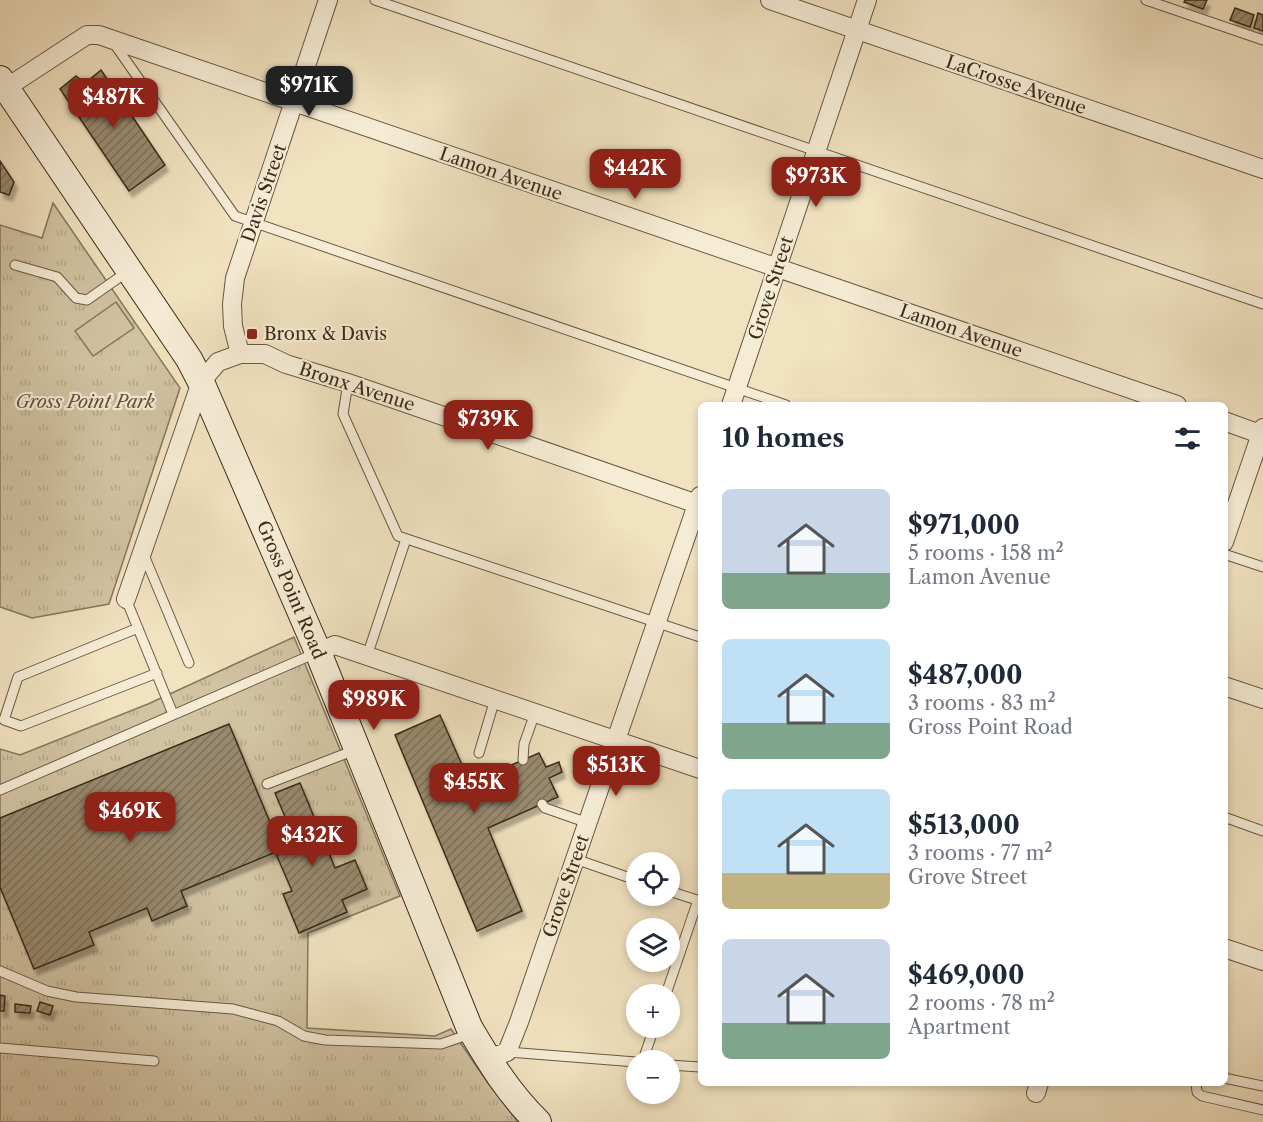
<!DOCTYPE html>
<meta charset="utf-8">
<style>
:root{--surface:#fff;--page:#f2f2f3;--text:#1f2937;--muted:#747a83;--accent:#8f2418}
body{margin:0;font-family:"Libre Caslon Text",serif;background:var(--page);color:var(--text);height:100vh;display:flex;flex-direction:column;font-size:22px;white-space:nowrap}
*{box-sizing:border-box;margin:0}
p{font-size:20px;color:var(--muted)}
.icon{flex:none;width:33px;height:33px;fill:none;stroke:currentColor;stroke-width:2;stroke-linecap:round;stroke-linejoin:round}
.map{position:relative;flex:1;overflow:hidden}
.details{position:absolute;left:698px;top:402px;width:530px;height:684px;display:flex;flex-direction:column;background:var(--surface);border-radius:9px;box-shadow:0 3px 9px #0003}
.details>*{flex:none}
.buttons{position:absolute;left:626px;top:852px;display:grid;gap:12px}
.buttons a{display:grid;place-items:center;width:54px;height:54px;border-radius:50%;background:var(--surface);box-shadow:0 3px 9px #0003;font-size:30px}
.price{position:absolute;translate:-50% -51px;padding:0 14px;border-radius:12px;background:var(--accent);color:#fff;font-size:20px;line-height:39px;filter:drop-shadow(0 2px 3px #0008)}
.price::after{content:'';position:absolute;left:50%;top:36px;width:18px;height:14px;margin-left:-9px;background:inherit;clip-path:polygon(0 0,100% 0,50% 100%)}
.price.selected{background:#222;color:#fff}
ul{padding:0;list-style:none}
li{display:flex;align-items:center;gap:18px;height:150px;padding:0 24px}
li span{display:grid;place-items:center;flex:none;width:168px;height:120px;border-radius:9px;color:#555}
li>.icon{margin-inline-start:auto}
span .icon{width:72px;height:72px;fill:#fffc;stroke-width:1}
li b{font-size:26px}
h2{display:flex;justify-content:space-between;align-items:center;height:72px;padding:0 24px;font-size:26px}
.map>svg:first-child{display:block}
</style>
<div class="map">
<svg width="1263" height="1122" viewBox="0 0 1263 1122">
<defs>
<pattern id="park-tufts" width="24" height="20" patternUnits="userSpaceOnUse" patternTransform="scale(1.5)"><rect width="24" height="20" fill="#d2c3a3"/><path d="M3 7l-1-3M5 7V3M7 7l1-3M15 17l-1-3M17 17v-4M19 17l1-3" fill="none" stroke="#b5a88c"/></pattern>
<pattern id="building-hatch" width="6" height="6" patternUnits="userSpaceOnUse" patternTransform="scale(1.5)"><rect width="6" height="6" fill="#998a6f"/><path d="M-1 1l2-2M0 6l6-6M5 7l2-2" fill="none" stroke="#7e715a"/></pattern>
<filter id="shadow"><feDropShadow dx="3.5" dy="6" stdDeviation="1.5" flood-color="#0004"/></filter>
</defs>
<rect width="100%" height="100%" fill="#f1e2c0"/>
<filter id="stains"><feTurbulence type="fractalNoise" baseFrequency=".00333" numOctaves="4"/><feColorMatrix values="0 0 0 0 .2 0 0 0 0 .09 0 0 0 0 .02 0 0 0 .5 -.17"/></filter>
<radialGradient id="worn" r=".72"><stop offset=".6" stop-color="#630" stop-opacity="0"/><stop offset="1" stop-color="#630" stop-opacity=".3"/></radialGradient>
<path fill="url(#park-tufts)" stroke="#86775e" stroke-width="1.5" d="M53,203L180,388L109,604L32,618L0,607V225L42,238Z
M294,637L400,896L308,933L307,1028L435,1036L451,1029L488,1083L518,1122H0V749L20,755L148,704Z"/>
<path fill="#d2c3a3" stroke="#86775e" stroke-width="1.5" d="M116,302L134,328L93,356L75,331Z"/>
<path fill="url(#building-hatch)" stroke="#3a2b18" stroke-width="1.5" filter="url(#shadow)" d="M1185,0H1207L1203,9L1184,2Z
M1235,8L1254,15L1250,27L1230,20Z
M1258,13L1263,15V31L1254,28Z
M101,70L165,165L129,191L60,89L76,76L85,83Z
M0,161L14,182L9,195L0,192Z
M440,715L470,783L539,753L546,767L559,762L562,772L549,778L558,797L488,828L522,911L477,931L395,735Z
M229,724L279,844L273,847L276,852L181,891L187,906L152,921L147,908L89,932L94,945L34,969L0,887V818Z
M300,783L335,868L355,860L367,889L342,900L347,912L299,933L283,894L292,891L273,847L294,838L275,793Z
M0,995L5,996L4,1011H0Z
M40,1002L53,1006L50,1015L37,1011Z
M15,1004L31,1006L30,1013L15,1012Z"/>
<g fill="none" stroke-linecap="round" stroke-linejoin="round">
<defs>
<path id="lane" d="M375,0L1263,304
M1146,0L1263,40
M113,42L235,216L786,405
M15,265L57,277L76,298L87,300L127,272
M348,383L343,414L398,536L700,637
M1224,554L1263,567
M144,555L189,663
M126,599L173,714
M138,628L18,677L4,720L21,726L157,673
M367,656L406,539
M479,753L495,699
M523,760L524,744L535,713
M267,784L355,750
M0,790L316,653
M542,804L545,808L588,823
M1224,817L1263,831
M575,859L636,880
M669,891L700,901
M0,971L47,991L76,997L233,1009L278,1021L304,1036L325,1040L441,1044L470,1034
M666,994L698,900
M0,1048L154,1061
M507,1052L636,1062
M643,1060L654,1028
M669,1065L700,1067
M1224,1078L1263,1086
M1196,1083L1197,1092L1202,1096L1263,1110"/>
<path id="street" d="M770,0L1263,169
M6,88L87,35H99L1177,405
M240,354L233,326L232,304L235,278L328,0
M731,405L867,0
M1224,421L1263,435
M1224,542L1263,428
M126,599L201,382L218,362L240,354H265L286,364L348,383L700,505
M318,652L335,645L700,769
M1224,686L1263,699
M1224,948L1263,961
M488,1059L507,1052L519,1022L700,496
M1036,1093L1039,1083"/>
<path id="secondary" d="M0,79L189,359L201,382L318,652L469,1027C489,1061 509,1094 538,1122"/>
</defs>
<use href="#lane" stroke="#685942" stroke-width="11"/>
<use href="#street" stroke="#685942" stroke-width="20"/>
<use href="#secondary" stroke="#3a2b18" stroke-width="28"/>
<use href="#lane" stroke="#f6ecd6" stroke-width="9"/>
<use href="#street" stroke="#f6ecd6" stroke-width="18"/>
<use href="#secondary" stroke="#f6ecd6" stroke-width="26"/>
</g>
<rect fill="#8f2418" stroke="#f6ecd6" stroke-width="2" x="246" y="328" width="12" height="12" rx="3"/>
<g text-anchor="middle" stroke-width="4.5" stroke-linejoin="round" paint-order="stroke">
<g font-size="18" fill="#3a2b18" stroke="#f6ecd6">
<text transform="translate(1016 85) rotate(19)" y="6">LaCrosse Avenue</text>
<text transform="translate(501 174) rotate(19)" y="6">Lamon Avenue</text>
<text transform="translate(264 193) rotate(-71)" y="6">Davis Street</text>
<text transform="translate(771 288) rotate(-72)" y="6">Grove Street</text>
<text transform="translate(961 331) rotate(19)" y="6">Lamon Avenue</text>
<text transform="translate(357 387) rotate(18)" y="6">Bronx Avenue</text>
<text transform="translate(291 590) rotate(67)" y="6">Gross Point Road</text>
<text transform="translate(566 886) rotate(-71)" y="6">Grove Street</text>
</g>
<g font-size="18" fill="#3a2b18" stroke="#f6ecd6" text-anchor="start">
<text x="264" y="340">Bronx &amp; Davis</text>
</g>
<g font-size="18" font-style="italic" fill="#60513b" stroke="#f6ecd6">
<text x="85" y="408">Gross Point Park</text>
</g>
</g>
<rect width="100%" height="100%" filter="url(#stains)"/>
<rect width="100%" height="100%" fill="url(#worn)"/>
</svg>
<div class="buttons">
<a><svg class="icon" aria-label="locate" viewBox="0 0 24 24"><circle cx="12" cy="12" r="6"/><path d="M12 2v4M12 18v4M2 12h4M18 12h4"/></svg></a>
<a><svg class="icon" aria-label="layers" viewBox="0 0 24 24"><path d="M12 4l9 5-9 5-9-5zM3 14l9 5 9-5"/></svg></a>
<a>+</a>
<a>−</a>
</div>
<b class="price selected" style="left:309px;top:117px">$971K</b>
<b class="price" style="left:113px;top:129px">$487K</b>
<b class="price" style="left:635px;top:200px">$442K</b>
<b class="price" style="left:816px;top:208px">$973K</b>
<b class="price" style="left:488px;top:451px">$739K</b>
<b class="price" style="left:374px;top:731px">$989K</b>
<b class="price" style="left:616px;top:797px">$513K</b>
<b class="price" style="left:474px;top:814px">$455K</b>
<b class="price" style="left:130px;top:843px">$469K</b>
<b class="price" style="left:312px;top:867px">$432K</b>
<section class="details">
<h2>10 homes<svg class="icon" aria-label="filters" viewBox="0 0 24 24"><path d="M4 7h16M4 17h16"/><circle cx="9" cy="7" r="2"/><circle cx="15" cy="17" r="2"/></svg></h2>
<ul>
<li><span style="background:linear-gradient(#c9d6e8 70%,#7fa58c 0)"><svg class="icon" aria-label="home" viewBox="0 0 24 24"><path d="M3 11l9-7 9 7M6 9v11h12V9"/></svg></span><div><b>$971,000</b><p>5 rooms · 158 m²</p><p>Lamon Avenue</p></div></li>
<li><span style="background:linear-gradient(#bfe0f5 70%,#7fa58c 0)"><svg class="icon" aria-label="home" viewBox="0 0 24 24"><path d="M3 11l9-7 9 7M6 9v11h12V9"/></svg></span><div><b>$487,000</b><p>3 rooms · 83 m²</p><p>Gross Point Road</p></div></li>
<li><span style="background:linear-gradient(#bfe0f5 70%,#c2b280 0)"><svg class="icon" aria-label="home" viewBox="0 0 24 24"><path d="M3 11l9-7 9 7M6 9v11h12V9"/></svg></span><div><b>$513,000</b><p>3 rooms · 77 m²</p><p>Grove Street</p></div></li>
<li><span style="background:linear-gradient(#c9d6e8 70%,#7fa58c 0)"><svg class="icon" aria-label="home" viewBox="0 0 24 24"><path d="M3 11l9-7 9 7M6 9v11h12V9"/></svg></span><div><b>$469,000</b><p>2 rooms · 78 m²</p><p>Apartment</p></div></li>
</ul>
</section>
</div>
